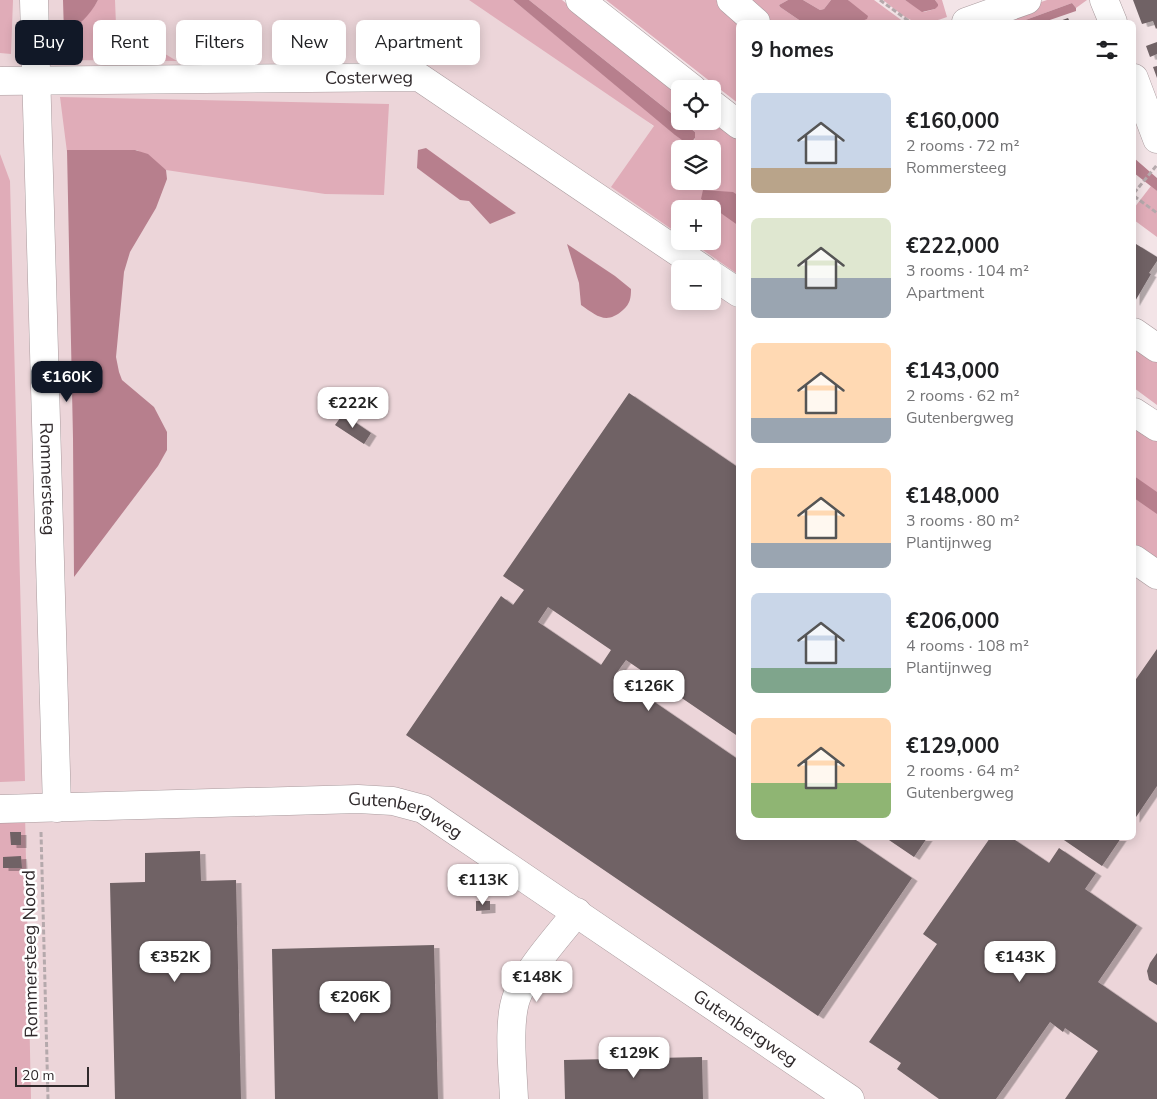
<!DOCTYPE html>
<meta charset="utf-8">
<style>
:root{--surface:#fff;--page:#f6f6f6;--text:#202124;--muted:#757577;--accent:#111827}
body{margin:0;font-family:"Nunito Sans",sans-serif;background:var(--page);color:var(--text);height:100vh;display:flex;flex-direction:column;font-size:19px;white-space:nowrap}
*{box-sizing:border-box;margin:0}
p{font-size:16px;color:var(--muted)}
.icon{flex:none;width:28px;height:28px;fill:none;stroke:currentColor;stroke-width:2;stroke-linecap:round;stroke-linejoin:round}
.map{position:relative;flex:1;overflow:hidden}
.drawer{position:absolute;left:736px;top:20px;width:400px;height:820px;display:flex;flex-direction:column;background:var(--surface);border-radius:8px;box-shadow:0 2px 12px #0003}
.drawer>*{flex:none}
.guide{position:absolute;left:15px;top:20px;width:475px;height:45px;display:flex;gap:10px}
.tools{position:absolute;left:671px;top:80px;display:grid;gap:10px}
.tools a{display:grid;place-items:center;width:50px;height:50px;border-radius:8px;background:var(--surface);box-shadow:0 2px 12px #0003;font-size:25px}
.scale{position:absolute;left:15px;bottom:12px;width:74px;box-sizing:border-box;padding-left:5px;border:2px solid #302a2c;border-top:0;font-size:14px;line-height:18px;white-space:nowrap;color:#302a2c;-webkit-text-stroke:4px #fff;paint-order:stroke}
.price{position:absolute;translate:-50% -42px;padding:0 11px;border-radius:10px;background:#fff;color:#222;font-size:16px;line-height:32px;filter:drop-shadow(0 1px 2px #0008)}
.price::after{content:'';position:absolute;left:50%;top:30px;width:15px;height:11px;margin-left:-8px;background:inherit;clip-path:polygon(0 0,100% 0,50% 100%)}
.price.selected{background:var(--accent);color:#fff}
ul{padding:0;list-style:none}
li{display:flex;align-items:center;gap:15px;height:125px;padding:0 15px}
li span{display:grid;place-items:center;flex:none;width:140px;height:100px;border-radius:8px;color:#555}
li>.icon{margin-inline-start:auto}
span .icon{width:60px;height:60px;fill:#fffc;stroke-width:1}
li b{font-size:21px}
h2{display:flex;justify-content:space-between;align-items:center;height:60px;padding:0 15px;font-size:21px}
.pill{padding:0 18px;border-radius:8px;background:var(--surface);box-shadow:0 2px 12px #0003;font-size:18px;line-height:45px}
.pill.selected{background:var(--accent);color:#fff}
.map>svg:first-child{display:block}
</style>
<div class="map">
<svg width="1157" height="1099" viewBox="0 0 1157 1099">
<defs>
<filter id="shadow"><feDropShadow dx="5.5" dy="3" stdDeviation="0" flood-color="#0004"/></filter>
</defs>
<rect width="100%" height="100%" fill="#f3e4e7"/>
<path fill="#ecd5d9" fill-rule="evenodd" d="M0,0H488L661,132L680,149V181H712L739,187V838H1134V467L1157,483V1099H0ZM680,209H712V241H680ZM680,269H712V301H680Z"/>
<path fill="#e0acb8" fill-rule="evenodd" d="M0,0H13L11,54L0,53Z
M98,0H115L116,25L177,61L64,60V34C80,23 88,17 98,0Z
M469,0H513L689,144L695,139V132L682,121L713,120L739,140V275L690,241H712V209H680V235L611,187L654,126ZM680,149H712V181H680Z
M529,0H562L680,94V120Z
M606,0H716L740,22H739V104Z
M746,0H788L779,5L780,7L802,22H770Z
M803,0H831L824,9L820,10Z
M848,0H874L904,22H859L864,21Z
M883,0H905L924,12L935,9L938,4L935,0H942L947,17C914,29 909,20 883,0Z
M1047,0H1087L1076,8L1072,3L1020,22H982Z
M60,97L389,104L384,195L325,194L166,170L137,150L67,152Z
M0,154L10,181L25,781L0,782Z
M1151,186L1157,191V237L1134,220V208Z
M1134,345L1157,361V405L1134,388Z
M1134,424L1157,439V561L1134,546Z
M25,813L31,1099H0V815Z"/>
<path fill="#b77f8d" d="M63,0H98C89,17 80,24 64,34Z
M513,0H529L695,132V138L689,145L675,135Z
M788,0H803L820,10L824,9L831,0H848L868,16L867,19L859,22H802L780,7L779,5Z
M905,0H935L938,4V6L935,9L922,12Z
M1072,3L1076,8V11L1044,22H1020Z
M426,148L516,213L490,224L469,201L460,200L417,168L418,150Z
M67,150H135L148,154L166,170L167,179L156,208L130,252L124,272L116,357L119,372L122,380L154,407L167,432V450L158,466L74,577L73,438Z
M1134,158L1157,178V191L1134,173Z
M703,190L733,192L739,196V226L701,199Z
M567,244L615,276L631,289C631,298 630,304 623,310C606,325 597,316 581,305L579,283Z
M1134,476L1157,492V514L1134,498Z"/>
<path fill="#6f6265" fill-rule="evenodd" filter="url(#shadow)" d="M1133,0H1157V28L1156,29L1153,21L1142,24Z
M1068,18L1070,22H1057Z
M1157,42V54L1150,57L1146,46Z
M1157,66V78L1153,67Z
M1136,244L1157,257V261L1149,273L1151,274L1134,303V247Z
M629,393L739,468V737L626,660L615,675L739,760V838H853L912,878L818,1016L406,735L501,596L513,605L524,590L503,576ZM548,607L611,650L601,665L538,622Z
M343,414L371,433L364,444L335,425Z
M1157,649V786L1134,820V682Z
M10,832H21V845H11Z
M886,838H927L914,857Z
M990,838H1012L1049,863L1059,848L1096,873L1085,889L1137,925L1098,982L1157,1023V1099H1065L1098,1051L1065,1028L1063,1032L1050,1022L996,1099H939L897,1069L901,1063L869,1042L937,944L923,934Z
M1061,838H1121L1102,866Z
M200,851L201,881L236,880L241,1099H115L110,883L145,882V853Z
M21,856L22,868H3V857Z
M476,901H490V910L476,911Z
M434,945L438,1099H275L272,949Z
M1157,953V985L1149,980L1147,971L1150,963Z
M702,1057L703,1099H565L564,1060Z"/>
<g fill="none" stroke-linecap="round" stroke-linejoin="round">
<defs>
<g id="minor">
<path id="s1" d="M34,0L57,808"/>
<path d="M580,0L693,89"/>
<path d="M731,0L756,22"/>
<path d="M1104,0L1113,22"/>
<path d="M966,22L1027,0"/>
<path d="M1134,78L1157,139"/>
<path id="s2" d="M0,81L419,77L703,269"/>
<path d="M712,104L739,125"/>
<path d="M712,275L739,293"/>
<path d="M1134,332L1157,348"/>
<path d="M1134,412L1157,427"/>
<path d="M1134,559L1157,575"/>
<path id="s3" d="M0,809L358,799L393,801L423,809L850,1099"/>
<path d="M514,1099C513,1072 507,1021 517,996C527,970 559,935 577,912"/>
</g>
</defs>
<use href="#minor" stroke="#a99b9e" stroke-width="29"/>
<path stroke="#b5a9ac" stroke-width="3" stroke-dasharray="5 2.5" stroke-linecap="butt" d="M880,0L910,22
M1134,193L1157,165
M1134,196L1157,213
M41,832L48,1099"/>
<use href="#minor" stroke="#fff" stroke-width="28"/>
</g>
<g text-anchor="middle" stroke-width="5" stroke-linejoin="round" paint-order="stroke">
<g font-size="18" fill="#302a2c" stroke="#fff">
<text dy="6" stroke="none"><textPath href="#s2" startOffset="369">Costerweg</textPath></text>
<text dy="6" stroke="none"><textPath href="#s1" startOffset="479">Rommersteeg</textPath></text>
<text dy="6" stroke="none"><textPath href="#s3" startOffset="409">Gutenbergweg</textPath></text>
<text transform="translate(30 954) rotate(-91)" y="6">Rommersteeg Noord</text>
<text dy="6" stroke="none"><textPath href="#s3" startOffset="814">Gutenbergweg</textPath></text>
</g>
</g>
</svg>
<div class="tools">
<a><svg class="icon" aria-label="locate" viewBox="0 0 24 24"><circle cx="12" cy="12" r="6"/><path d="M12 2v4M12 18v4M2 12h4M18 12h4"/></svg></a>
<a><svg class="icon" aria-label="layers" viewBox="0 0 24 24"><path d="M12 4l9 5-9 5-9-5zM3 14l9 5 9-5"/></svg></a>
<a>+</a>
<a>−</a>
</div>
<div class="scale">20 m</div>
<b class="price selected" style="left:67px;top:403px">€160K</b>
<b class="price" style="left:353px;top:429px">€222K</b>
<b class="price" style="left:649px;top:712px">€126K</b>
<b class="price" style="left:483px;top:906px">€113K</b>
<b class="price" style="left:175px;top:983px">€352K</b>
<b class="price" style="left:1020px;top:983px">€143K</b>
<b class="price" style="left:537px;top:1003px">€148K</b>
<b class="price" style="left:355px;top:1023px">€206K</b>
<b class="price" style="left:634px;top:1079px">€129K</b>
<div class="guide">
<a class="pill selected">Buy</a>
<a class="pill">Rent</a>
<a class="pill">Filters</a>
<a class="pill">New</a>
<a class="pill">Apartment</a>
</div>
<section class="drawer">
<h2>9 homes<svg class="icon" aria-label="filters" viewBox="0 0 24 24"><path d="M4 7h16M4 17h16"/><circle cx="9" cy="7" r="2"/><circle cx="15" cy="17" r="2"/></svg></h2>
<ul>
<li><span style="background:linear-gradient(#c9d6e8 75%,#b9a48a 0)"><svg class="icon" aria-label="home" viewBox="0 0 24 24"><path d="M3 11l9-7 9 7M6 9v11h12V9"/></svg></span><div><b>€160,000</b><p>2 rooms · 72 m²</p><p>Rommersteeg</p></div></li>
<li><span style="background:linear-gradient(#dfe7d0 60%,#9aa5b1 0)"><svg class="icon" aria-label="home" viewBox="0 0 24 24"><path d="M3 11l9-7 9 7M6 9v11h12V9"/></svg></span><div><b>€222,000</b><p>3 rooms · 104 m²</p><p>Apartment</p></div></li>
<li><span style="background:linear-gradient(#ffd9b3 75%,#9aa5b1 0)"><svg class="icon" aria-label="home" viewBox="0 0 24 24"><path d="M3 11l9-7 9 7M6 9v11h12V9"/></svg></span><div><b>€143,000</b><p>2 rooms · 62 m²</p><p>Gutenbergweg</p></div></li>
<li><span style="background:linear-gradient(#ffd9b3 75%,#9aa5b1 0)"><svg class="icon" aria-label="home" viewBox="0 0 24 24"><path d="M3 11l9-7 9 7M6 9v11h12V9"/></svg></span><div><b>€148,000</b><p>3 rooms · 80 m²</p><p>Plantijnweg</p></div></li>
<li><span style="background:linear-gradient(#c9d6e8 75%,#7fa58c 0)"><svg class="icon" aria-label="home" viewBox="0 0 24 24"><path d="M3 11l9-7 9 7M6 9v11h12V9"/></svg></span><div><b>€206,000</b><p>4 rooms · 108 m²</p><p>Plantijnweg</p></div></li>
<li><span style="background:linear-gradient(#ffd9b3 65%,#8fb573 0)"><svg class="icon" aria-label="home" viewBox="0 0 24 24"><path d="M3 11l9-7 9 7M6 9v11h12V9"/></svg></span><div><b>€129,000</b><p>2 rooms · 64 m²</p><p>Gutenbergweg</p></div></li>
</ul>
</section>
</div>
